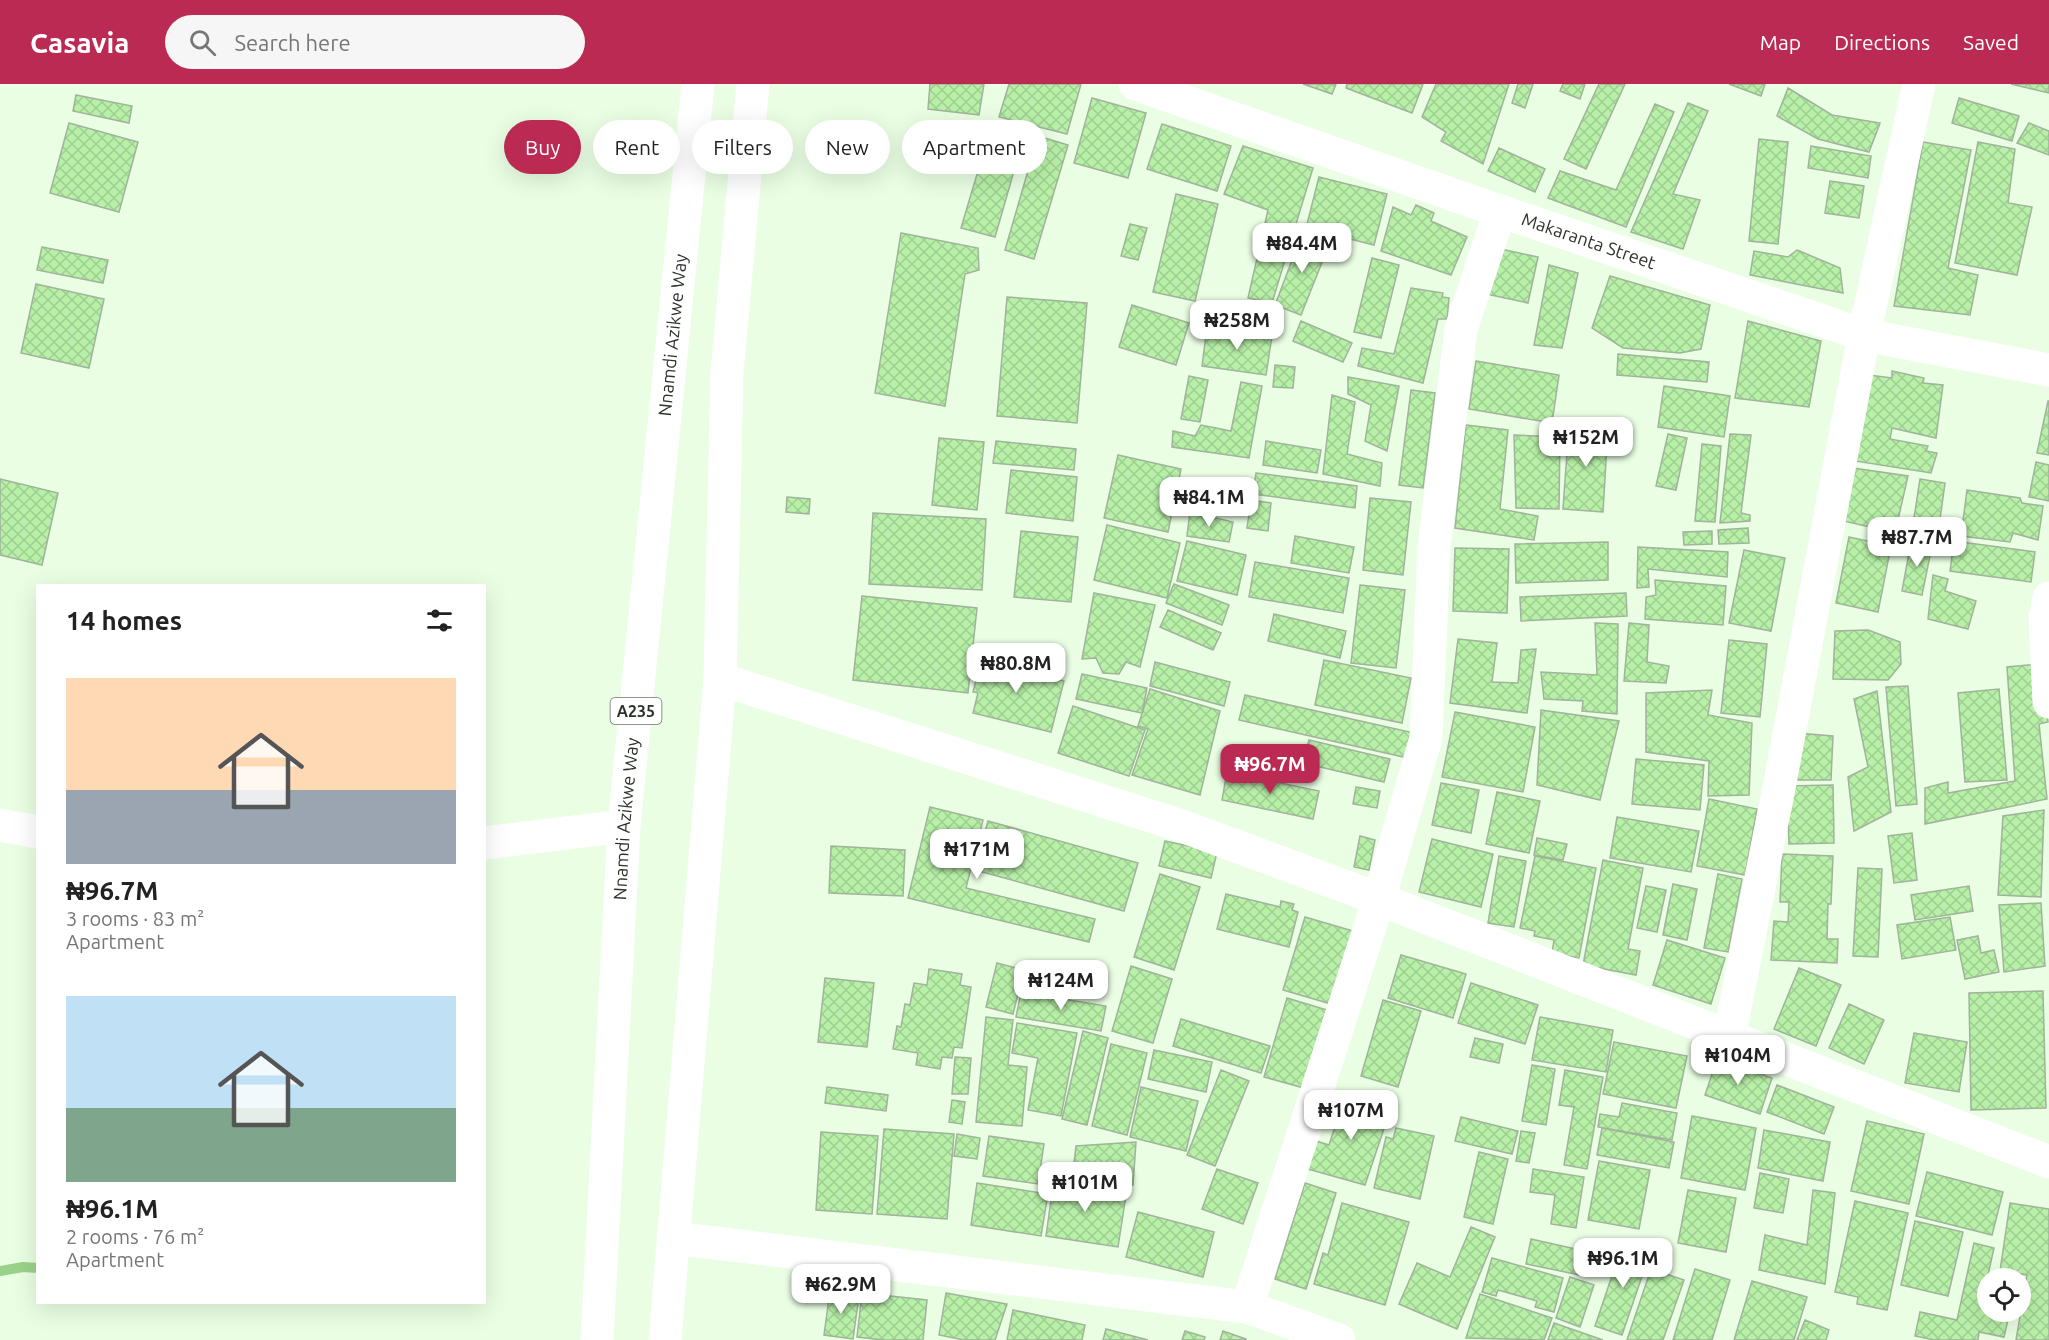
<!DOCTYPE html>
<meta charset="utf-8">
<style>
:root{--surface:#fff;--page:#f6f6f6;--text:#222;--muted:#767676;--accent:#ba2a52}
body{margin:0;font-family:Ubuntu,sans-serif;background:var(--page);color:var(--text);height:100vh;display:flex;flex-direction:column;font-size:22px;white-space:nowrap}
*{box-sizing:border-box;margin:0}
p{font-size:20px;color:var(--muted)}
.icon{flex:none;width:33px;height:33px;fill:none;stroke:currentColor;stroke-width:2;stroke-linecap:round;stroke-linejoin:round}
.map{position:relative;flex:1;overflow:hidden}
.side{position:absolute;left:36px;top:500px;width:450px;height:720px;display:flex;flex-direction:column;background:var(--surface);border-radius:0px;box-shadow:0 6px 24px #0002}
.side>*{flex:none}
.hud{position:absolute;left:504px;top:36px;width:570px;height:54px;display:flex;gap:12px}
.fabs{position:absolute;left:1977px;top:1184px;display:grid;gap:12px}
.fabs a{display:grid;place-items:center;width:54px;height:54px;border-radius:50%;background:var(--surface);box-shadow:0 6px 24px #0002;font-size:30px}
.price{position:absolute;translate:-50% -51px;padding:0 14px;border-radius:12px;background:#fff;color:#222;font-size:20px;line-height:39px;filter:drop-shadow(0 2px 3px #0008)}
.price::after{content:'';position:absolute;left:50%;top:36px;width:18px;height:14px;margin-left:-9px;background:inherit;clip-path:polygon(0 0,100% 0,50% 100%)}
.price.active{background:var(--accent);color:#fff}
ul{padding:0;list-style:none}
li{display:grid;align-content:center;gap:12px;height:318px;padding:0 30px}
li span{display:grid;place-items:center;height:186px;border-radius:0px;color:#555}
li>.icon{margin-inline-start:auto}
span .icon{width:108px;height:108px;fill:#fffc;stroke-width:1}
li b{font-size:26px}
h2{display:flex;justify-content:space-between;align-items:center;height:72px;padding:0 30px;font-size:26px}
.tag{padding:0 21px;border-radius:27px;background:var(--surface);box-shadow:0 6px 24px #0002;font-size:21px;line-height:54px}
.tag.active{background:var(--accent);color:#fff}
header{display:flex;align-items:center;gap:36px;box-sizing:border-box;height:84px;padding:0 30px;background:var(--accent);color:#fff}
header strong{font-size:28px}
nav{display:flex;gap:33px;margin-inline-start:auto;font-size:21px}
.search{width:420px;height:54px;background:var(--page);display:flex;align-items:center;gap:15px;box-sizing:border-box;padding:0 21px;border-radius:33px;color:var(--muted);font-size:22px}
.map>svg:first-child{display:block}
</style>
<header>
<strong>Casavia</strong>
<div class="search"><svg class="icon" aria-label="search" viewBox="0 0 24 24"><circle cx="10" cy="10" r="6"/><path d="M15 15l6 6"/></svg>Search here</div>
<nav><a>Map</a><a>Directions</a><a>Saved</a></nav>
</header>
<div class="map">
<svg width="2049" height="1256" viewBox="0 0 2049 1256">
<defs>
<pattern id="building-cross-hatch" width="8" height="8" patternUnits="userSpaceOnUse" patternTransform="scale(1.5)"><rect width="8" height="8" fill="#b8f0a8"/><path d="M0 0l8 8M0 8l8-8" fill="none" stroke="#9ece91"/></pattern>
</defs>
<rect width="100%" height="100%" fill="#e9fee3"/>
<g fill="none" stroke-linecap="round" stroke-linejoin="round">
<path stroke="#9bd28b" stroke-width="10" d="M0,1187L23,1183L38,1184"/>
</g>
<path fill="url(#building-cross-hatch)" stroke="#a0b39b" stroke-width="1.5" d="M930,0H984L979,31L928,25Z
M1009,0H1081L1067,50L999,33Z
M1303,0H1336L1332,10Z
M1347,0H1423L1412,29L1346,4Z
M1436,0H1509L1483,80L1441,57L1446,48L1422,33Z
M1518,0H1533L1525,24L1512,19Z
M1563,0H1585L1580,15L1560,7Z
M1599,0H1625L1586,85L1564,75Z
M1729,0H1765L1761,12Z
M2011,0H2049V9Z
M1788,4L1832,31L1880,39L1869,68L1818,55L1777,32Z
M76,11L132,22L129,39L73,27Z
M1092,14L1146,29L1128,94L1074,79Z
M1959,14L2019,32L2012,57L1952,39Z
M1688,19L1708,27L1673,110L1700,116L1683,165L1631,148Z
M1655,20L1674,28L1626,143L1548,114L1560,87L1616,106Z
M945,37L983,40L974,75L953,71L945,86L914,75L919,48L944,46Z
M69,39L138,58L119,128L50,109Z
M2029,39L2049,47V71L2017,59Z
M992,40L1025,49L995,153L961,144Z
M1162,40L1231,62L1217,107L1147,85Z
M1038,52L1068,61L1034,175L1005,166Z
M1759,55L1788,58L1778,160L1749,157Z
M1923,58L1971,66L1948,184L1978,191L1970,231L1894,222Z
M1978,58L2015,65L2008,119L2032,123L2017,191L1955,179Z
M1243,62L1313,84L1272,219L1248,214L1268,126L1224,110Z
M1811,62L1871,72L1868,94L1808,84Z
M1499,64L1545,85L1535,108L1488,87Z
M1319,93L1387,110L1374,161L1306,144Z
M1830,97L1864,102L1859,134L1825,129Z
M1176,110L1218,120L1195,217L1153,208Z
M1416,121L1434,129L1431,137L1467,153L1451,191L1381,167L1393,123L1411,131Z
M1130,140L1147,144L1138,176L1121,172Z
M901,149L978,164L979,186L965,190L945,322L875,309Z
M1302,150L1329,161L1301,231L1275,221Z
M42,163L108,176L103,199L37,186Z
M1496,164L1538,173L1528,219L1486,210Z
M1797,166L1840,184L1843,209L1750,191L1754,167L1788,173Z
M1372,174L1399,181L1381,254L1354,248Z
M1549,181L1578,189L1562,264L1534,261Z
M1610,192L1710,221L1701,265L1680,269L1623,264L1592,244Z
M36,200L104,215L89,284L21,269Z
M1411,204L1443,209L1442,213L1449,214L1447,235H1438L1423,299L1358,282L1362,264L1394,270Z
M1007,213L1087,219L1077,339L997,332Z
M1132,221L1189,239L1176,281L1119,263Z
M1301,237L1352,259L1343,278L1293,257Z
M1748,237L1821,257L1809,323L1735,314Z
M1207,243L1272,252L1266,291L1202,282Z
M1618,270L1709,278L1707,298L1617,291Z
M1476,277L1559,291L1552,339L1469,325Z
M1275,281L1295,283L1293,304L1273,303Z
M1892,287L1924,294L1923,299L1943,301L1936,354L1892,344L1890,355L1928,362L1926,367L1937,369L1931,389L1855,377L1869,291L1892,294Z
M1189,292L1208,296L1200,338L1181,335Z
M1348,293L1399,302L1387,367L1365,357L1371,321L1348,310Z
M1241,298L1262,302L1249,374L1172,363L1173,347L1195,352L1201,341L1231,347Z
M1664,302L1730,312L1724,353L1658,343Z
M1411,306L1435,309L1423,404L1399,401Z
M1332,311L1355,318L1347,370L1382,379L1380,402L1323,390Z
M2048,317H2049V371L2037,369Z
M1569,340L1608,343L1603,428L1563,425Z
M1466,341L1508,346L1500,425L1538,432L1534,456L1455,444Z
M1668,350L1687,354L1676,406L1656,402Z
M1730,350L1751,351L1741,429L1750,431V437L1720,439Z
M1514,351L1560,353L1559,425L1516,424Z
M939,354L984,358L977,426L932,421Z
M996,357L1076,365L1074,386L993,379Z
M1266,357L1321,366L1317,389L1263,381Z
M1702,360L1721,362L1715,438L1695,437Z
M1118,371L1181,385L1168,448L1104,434Z
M2036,378L2049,381V417L2029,413Z
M1853,384L1908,392L1895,449L1844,437Z
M1011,386L1077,393L1073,437L1006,429Z
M1256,389L1357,402L1355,424L1253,410Z
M0,395L58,409L42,481L0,471Z
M1920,395L1945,399L1937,457L1911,453Z
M1967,406L2020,414L2022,419L2043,422L2038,456L2013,449L2010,458L1961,452Z
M787,413L810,415L809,430L786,428Z
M1370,414L1411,418L1403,491L1363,486Z
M1251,416L1271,419L1268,447L1247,444Z
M1190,428L1233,438L1229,458L1187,452Z
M873,429L986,435L982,506L869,500Z
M1107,441L1180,459L1167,514L1094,496Z
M1748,444L1749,459L1719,460L1718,446Z
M1021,447L1078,453L1071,518L1014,513Z
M1712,447V460L1684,461L1683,448Z
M1295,452L1354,463L1349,489L1291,479Z
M1849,453L1891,462L1878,528L1836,519Z
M1187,457L1246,471L1237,511L1177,497Z
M1954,457L2035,468L2031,498L1950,487Z
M1608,458V496L1516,499L1515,460Z
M1911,458L1932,462L1922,511L1902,507Z
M1638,463L1728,468L1727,493L1648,485L1649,503L1637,504Z
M1455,464L1509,465L1507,529L1453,527Z
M1744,466L1785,474L1771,547L1729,539Z
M1255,478L1349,494L1343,529L1249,513Z
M1933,491L1948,495L1945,507L1976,517L1968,545L1928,535Z
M1655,496L1726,502L1723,541L1645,535L1646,513L1656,511Z
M1174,500L1229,521L1222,541L1166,519Z
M1360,501L1405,506L1396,584L1351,579Z
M1094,509L1155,521L1140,583L1126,578L1119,590L1103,589L1096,574L1082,575Z
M1626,509L1627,532L1521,537L1520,513Z
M862,512L977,524L968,609L853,596Z
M1168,526L1221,549L1213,566L1160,543Z
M1274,530L1346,547L1340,574L1268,557Z
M1595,539L1618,540L1617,630L1582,627L1583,617L1544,615L1541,588L1597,591Z
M1629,539L1649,541L1647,578L1669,582L1666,599L1624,597Z
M1868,546L1900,558L1901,580L1888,596L1833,595L1835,547Z
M1458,555L1497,559L1492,598L1518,599L1521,566L1536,565L1527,629L1450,619Z
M1729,556L1767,560L1760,633L1721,629Z
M983,568L1014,576L1012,583L1064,597L1051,648L973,629L978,609L973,608Z
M1324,576L1411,594L1402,639L1315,621Z
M1155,578L1230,598L1224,622L1150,602Z
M2040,580L2048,638L2039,640L2047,715L1925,740V704L1948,698V709L2015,697L2007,583Z
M1082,590L1147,604L1142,629L1076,615Z
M1908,602L1917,720L1896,722L1886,603Z
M1150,605L1220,627L1200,711L1132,691L1148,645L1138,642Z
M1999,605L2007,696L1965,698L1958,609Z
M1712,606L1708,631L1752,639L1749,711L1708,712L1709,677L1646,668V609Z
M1877,607L1891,728L1854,747L1848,693L1868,683L1854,615Z
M1245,611L1414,649L1408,674L1239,636Z
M1073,622L1145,646L1129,692L1058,669Z
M1541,626L1619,637L1600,716L1537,701Z
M1455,628L1535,643L1523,708L1442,693Z
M1797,649L1833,652L1831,696H1793Z
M1309,656L1390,675L1384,698L1303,679Z
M1636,675L1704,681L1700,726L1632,720Z
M1227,688L1319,707L1313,735L1222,716Z
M1441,699L1479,706L1471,749L1432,741Z
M1833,701L1834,759L1789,760L1787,702Z
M1356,703L1380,707L1377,724L1353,720Z
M1497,708L1540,717L1529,769L1486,760Z
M1709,715L1757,725L1745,791L1697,782Z
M930,723L983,736L966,804L1095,835L1089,858L908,814Z
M2044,726L2041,813L1998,811L2003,732Z
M1617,733L1699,747L1691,788L1610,774Z
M988,737L1138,779L1124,827L975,786Z
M1912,749L1917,796L1894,799L1888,752Z
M1360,752L1375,756L1369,786L1354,783Z
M1537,754L1567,760L1563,776L1534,771Z
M1432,755L1493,770L1481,823L1419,808Z
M1165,757L1217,768L1211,794L1159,782Z
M831,762L905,766L903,812L829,809Z
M1782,770L1833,772L1831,820H1828L1827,855H1838L1837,879L1771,876L1774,837L1788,838L1789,818H1780Z
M1499,772L1526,777L1514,843L1488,839Z
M1535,772L1596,784L1579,874L1552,869L1554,856L1534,852L1535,847L1520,844Z
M1603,776L1643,784L1628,865L1640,867L1636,891L1583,881Z
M1858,784L1882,785L1878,873L1853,872Z
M1160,790L1200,803L1174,886L1134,873Z
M1718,790L1742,795L1728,868L1704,864Z
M1673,800L1697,805L1687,856L1663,851Z
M1646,802L1666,806L1657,848L1637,844Z
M1969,802L1973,827L1915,836L1911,811Z
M1226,810L1280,823L1281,817L1294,820L1292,826L1298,828L1289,863L1217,845Z
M2041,819L2045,882L2004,888L1999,821Z
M1305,833L1353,847L1331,920L1283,906Z
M1950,833L1956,866L1902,875L1897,841Z
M1978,852L1981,869L1994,866L1999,888L1965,895L1957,856Z
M1667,856L1725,874L1711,920L1653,901Z
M1401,871L1466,890L1453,934L1388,914Z
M997,879L1024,886L1013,930L986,923Z
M1131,882L1172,895L1153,959L1112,947Z
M1799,884L1841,901L1816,962L1774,945Z
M929,885L962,890L960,901L971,903L962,964L954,963L952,974L942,973L940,985L916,981L918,969L893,965L897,942L901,943L905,920L910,921L914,899L927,901Z
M825,894L874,899L867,963L818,958Z
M1471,899L1538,921L1525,960L1458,939Z
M2043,907L2046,1024L1971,1026L1969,909Z
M1021,908L1106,922L1101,947L1016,933Z
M1287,914L1327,926L1304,1004L1264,993Z
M1383,916L1421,927L1398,1003L1361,992Z
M1849,920L1884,936L1864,980L1829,964Z
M986,933L1013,936L1008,981L1027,983L1022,1042L976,1038Z
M1540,933L1613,946L1606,988L1532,976Z
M1181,935L1270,962L1261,989L1173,962Z
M1017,939L1077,949L1061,1032L1028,1026L1038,974L1012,969Z
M1083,947L1108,954L1087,1041L1062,1035Z
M1914,949L1967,958L1959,1008L1905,999Z
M1475,954L1503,960L1499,979L1470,973Z
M1614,958L1687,972L1676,1024L1603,1010Z
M1111,960L1147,969L1127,1051L1092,1042Z
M1154,966L1212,978L1206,1008L1148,995Z
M955,973L971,974L968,1010H952Z
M1717,975L1772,994L1760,1030L1705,1011Z
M1532,981L1555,985L1546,1041L1522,1037Z
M1221,986L1249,997L1215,1082L1187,1071Z
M1565,986L1603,993L1587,1085L1564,1081L1574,1023L1559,1021Z
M1777,1001L1834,1023L1824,1050L1767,1028Z
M827,1003L888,1011L886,1027L825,1019Z
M1141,1003L1198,1017L1186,1067L1130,1053Z
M1346,1009L1391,1024L1365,1101L1304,1084L1313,1056L1329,1061Z
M952,1016L965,1018L962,1040L949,1038Z
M1622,1019L1677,1029L1672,1056L1598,1043L1600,1030L1619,1033Z
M1692,1032L1756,1044L1745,1106L1681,1094Z
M1461,1033L1518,1047L1512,1070L1455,1057Z
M1867,1037L1924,1050L1909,1120L1851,1107Z
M1396,1044L1434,1052L1420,1115L1374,1104L1386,1053L1393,1055Z
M1602,1044L1674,1058L1669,1084L1597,1071Z
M884,1045L954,1050L947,1135L877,1130Z
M1764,1046L1830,1058L1823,1097L1758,1084Z
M1521,1047L1535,1049L1529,1079L1516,1077Z
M821,1048L878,1052L872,1130L816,1126Z
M957,1050L980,1054L977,1075L954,1072Z
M989,1052L1044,1060L1038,1100L983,1092Z
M1136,1058L1133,1101H1083L1084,1090L1073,1088L1076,1062Z
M1479,1068L1508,1075L1493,1140L1464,1133Z
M1599,1077L1650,1086L1639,1145L1588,1136Z
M1217,1085L1258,1099L1243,1140L1202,1125Z
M1533,1085L1584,1093L1576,1144L1551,1140L1555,1111L1530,1108Z
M1055,1087L1076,1091L1073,1108L1105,1113L1106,1102L1127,1105L1118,1163L1046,1152Z
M1927,1088L2003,1108L1992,1151L1916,1132Z
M1760,1089L1789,1095L1783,1129L1754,1124Z
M977,1099L1048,1110L1041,1152L971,1141Z
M1305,1099L1336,1109L1306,1205L1275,1195Z
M1688,1106L1736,1114L1726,1168L1678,1159Z
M1813,1106L1835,1109L1825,1200L1759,1186L1765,1151L1807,1161Z
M1855,1117L1908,1129L1887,1226L1857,1220L1858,1213L1835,1208Z
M1342,1119L1409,1138L1385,1221L1314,1200L1323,1169L1328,1171Z
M2010,1119L2049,1125V1256H2016L2027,1191L2000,1187Z
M1138,1128L1214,1148L1203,1193L1126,1173Z
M1915,1137L1963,1148L1948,1212L1901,1201Z
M1471,1143L1495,1153L1457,1245L1399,1220L1417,1179L1450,1193Z
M1531,1155L1585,1167L1580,1191L1526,1180Z
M1623,1159L1650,1169L1622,1251L1595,1242Z
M1974,1159L1994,1164L1988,1191L2000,1194H1988V1227H2010L2004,1253L1979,1248L1978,1256H1934L1915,1252L1920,1228L1957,1236Z
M1492,1174L1563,1194L1554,1228L1535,1223L1537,1217L1498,1206L1496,1212L1482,1208Z
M1651,1185L1684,1196L1663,1256H1627Z
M1695,1185L1730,1196L1712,1256H1673Z
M1570,1193L1594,1201L1580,1243L1556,1234Z
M1752,1197L1807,1213L1794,1256H1734Z
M830,1207L859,1212L853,1255L824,1251Z
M862,1209L927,1216L923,1256H884L857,1253Z
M946,1209L1007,1220L995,1256H964L939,1251Z
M1480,1210L1552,1234L1544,1256L1466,1254Z
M1013,1226L1085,1241L1082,1256H1007Z
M1805,1236L1829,1246L1826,1256H1797Z
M1554,1239L1603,1256H1548Z
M1106,1245L1148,1256H1103Z
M1185,1247L1205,1253L1204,1256H1182Z
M1223,1247L1246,1255V1256H1220Z"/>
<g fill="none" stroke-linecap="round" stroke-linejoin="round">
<g stroke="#fff" stroke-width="33">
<path id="s1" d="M1135,0L1500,127L1864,251L2049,286"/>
<path d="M2049,514L2045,535L2049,618"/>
<path d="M720,595L1182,742L1379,815L2049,1078"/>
<path d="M0,741L38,748"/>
<path d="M484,759L624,742"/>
<path d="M1729,953L1779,704L1864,251L1919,0"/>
<path d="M674,1154L1247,1223L1339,1256"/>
<path d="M1247,1223L1379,815L1426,654L1434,463L1461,245L1500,127"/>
</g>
<g stroke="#fff" stroke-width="33">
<path id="s2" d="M597,1256L624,742L698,0"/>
<path d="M665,1256L720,595L727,288L753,0"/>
</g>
</g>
<g text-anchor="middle" stroke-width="4.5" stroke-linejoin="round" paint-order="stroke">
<rect fill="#fff" stroke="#6b716a" stroke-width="1.5" x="610.5" y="614" width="51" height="26" rx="4.5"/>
<g font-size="16" font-weight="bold" fill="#2c342a">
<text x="636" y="633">A235</text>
</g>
<g font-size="18" fill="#2c342a" stroke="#fff">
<text dy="6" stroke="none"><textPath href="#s1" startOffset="480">Makaranta Street</textPath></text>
<text dy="6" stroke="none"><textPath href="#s2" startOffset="1008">Nnamdi Azikwe Way</textPath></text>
<text dy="6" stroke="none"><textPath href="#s2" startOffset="522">Nnamdi Azikwe Way</textPath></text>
</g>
</g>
</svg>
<div class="fabs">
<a><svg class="icon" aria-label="locate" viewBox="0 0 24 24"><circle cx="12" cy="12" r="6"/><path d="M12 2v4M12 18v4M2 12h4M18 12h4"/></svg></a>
</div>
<b class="price" style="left:1302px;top:190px">₦84.4M</b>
<b class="price" style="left:1237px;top:267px">₦258M</b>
<b class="price" style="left:1586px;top:384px">₦152M</b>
<b class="price" style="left:1209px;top:444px">₦84.1M</b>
<b class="price" style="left:1917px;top:484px">₦87.7M</b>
<b class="price" style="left:1016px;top:610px">₦80.8M</b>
<b class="price active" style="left:1270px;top:711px">₦96.7M</b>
<b class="price" style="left:977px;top:796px">₦171M</b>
<b class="price" style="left:1061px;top:927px">₦124M</b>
<b class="price" style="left:1738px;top:1002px">₦104M</b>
<b class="price" style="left:1351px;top:1057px">₦107M</b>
<b class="price" style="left:1085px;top:1129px">₦101M</b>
<b class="price" style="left:1623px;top:1205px">₦96.1M</b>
<b class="price" style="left:841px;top:1231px">₦62.9M</b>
<div class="hud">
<a class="tag active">Buy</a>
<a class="tag">Rent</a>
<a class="tag">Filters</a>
<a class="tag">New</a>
<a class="tag">Apartment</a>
</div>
<section class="side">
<h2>14 homes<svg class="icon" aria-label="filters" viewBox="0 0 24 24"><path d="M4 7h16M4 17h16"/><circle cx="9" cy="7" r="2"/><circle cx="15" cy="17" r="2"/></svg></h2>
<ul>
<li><span style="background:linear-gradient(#ffd9b3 60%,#9aa5b1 0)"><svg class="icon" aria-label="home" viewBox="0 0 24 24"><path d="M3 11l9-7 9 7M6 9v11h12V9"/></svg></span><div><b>₦96.7M</b><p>3 rooms · 83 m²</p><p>Apartment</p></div></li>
<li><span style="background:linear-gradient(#bfe0f5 60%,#7fa58c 0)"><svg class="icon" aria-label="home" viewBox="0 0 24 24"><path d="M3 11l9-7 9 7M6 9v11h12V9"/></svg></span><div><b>₦96.1M</b><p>2 rooms · 76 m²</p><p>Apartment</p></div></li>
</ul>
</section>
</div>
